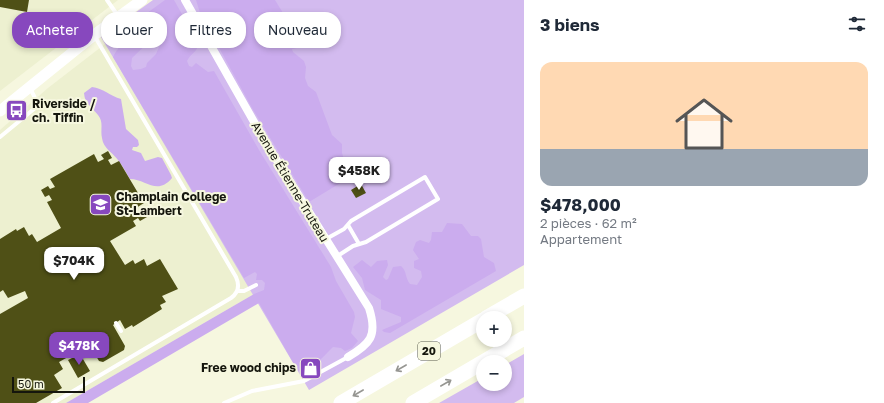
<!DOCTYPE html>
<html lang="fr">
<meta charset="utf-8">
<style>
:root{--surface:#fff;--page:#f2f2f3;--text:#1f2937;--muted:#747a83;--line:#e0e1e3;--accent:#8748be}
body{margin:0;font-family:"Golos Text",sans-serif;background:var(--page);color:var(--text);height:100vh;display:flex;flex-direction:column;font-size:15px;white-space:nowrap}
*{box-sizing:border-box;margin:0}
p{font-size:13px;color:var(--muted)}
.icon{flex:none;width:22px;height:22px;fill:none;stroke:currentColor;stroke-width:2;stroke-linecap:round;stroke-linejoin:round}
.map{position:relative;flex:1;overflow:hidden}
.panel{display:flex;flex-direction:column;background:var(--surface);width:360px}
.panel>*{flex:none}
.guide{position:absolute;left:12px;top:12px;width:380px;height:36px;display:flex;gap:8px}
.buttons{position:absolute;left:476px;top:311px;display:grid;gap:8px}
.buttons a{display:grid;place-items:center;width:36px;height:36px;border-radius:50%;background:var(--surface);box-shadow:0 2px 6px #0003;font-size:20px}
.scale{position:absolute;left:12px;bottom:10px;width:73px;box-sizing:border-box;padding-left:4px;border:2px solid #15160d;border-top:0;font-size:11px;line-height:14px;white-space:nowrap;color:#15160d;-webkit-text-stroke:3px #f6f7df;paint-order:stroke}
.price{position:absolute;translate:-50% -34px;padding:0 9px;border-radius:8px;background:#fff;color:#222;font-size:13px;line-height:26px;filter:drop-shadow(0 1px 2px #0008)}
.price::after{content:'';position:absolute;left:50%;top:24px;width:12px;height:9px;margin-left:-6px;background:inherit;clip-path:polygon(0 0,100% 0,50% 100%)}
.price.selected{background:var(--accent);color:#fff}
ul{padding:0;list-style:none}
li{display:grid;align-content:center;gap:8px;height:212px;padding:0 16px}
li+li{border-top:1px solid var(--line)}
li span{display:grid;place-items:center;height:124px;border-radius:12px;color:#555}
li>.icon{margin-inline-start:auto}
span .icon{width:72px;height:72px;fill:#fffc;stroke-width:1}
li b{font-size:17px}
h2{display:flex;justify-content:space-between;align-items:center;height:48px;padding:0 16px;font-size:17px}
.pill{padding:0 14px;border-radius:16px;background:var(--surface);box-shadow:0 2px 6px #0003;font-size:14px;line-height:36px}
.pill.selected{background:var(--accent);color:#fff}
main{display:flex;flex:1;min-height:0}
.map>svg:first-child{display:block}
</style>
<main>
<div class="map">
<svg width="524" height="403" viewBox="0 0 524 403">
<rect width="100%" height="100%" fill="#f6f7df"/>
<path fill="#edf0d0" d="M0,0H118L0,91Z
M105,44L254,294L66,403H0V130L48,88Z"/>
<path fill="#d3bbef" d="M153,0H524V265L309,390L101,37Z
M524,354V397L514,403H439L483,378V384H505V365Z"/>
<path fill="#cbacee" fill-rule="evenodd" d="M165,0H174L197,41C200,52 191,52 187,61L189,66L192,67L196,63L208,72L214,71L259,150L331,267L336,281L354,312L355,317L351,333L358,341L352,348L345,351L341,348L333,347C322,358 314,368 298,371L259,303L88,403H66L254,294L264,290L265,283L262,280H256L257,274L255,272L244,278L113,57C118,46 130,38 125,29ZM153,38L157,39L160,45L156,54L147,63L146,67L141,69L133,70L131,66L132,58Z
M196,0H275L283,13L281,19L285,23L277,37L285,43L295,41L298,45L297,48L292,49L293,52L304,61L306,67L305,78L308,86L316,92L332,135L342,144V153L345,163L342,182L309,202L252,108L200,13Z
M92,87C103,88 110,96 121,99L126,129L138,140L139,145L137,147H133L132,150L141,153L145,161L158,157L162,158L171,175L172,178C157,196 146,179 130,179C126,173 123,166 118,160C113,153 103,148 102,138C100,130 104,122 98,115C91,106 85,105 84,93Z
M447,223L462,224L471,236H478L481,239L484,257L494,263L496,271L390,333L384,332L382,330L401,322V317L381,309V300L365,290L362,278L353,267L362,260L371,267L377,261L387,260L388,265L383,277L386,280L388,279L393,267L401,266C407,271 405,278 410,284L417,285L422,277L421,271L414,268V261L419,259L413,250L416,242L420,240L429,243L431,240L432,232H442Z"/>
<path fill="#4f5016" d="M0,0H29L27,12L0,7Z
M108,151L112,158L108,160L111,165L119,161L144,203L136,208L139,213L143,211L147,217L140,221L138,218L133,221L136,226L110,241L125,265L133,260L135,264L144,259L147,266L160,259L178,289L162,296L166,302L160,305L162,309L133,327L132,325L125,329L120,320L113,325L125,346L124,350L103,362L99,361L92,349L86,353L84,348L59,362L63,369L54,375L62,388L36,403H0V314L28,298L25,291L8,298L3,290L0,292V239L16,229L17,231L24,227L29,236L32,234L37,242L61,228L47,202L52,200L49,195L45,197L41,190L48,186L50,189L55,187L50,179L94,154L98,162L104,159L101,155Z
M361,184L366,193L356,198L351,190Z
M80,354L90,371L78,378L68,360Z"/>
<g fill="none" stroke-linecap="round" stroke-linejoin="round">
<path stroke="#fff" stroke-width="4" d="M107,0L118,16
M0,137L34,109C38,101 34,94 29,88
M348,225L359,244
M326,239L344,229L351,221L425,177L438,199L366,242L353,246L336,257
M237,291H244L256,285
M116,323L121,331
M53,403L231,298C238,293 240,286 236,277L94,35
M224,403L252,391L304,381L348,357"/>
<path stroke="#fff" stroke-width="8" d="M185,0L266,143L369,308C378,336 370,344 348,357"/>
<path stroke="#fff" stroke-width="11" d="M0,111L94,35L142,0"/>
<path stroke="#fff" stroke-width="15" d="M486,318L524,296
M341,403L483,320
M413,403L524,338"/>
</g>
<defs><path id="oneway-shaft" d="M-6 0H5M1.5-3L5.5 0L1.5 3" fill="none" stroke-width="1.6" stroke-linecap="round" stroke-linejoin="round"/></defs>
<g stroke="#969692">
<use href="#oneway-shaft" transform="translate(401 368) rotate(150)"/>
<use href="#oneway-shaft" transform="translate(446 383) rotate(-30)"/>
<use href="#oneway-shaft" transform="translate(358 393) rotate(150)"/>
</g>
<defs>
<symbol id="bus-square" viewBox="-11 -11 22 22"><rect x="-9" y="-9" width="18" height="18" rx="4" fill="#8748be" stroke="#f6f7df"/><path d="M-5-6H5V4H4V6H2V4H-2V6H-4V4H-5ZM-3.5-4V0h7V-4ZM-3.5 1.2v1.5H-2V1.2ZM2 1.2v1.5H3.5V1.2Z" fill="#fff"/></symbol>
<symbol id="university-square" viewBox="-11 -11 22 22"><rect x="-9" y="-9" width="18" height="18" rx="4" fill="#8748be" stroke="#f6f7df"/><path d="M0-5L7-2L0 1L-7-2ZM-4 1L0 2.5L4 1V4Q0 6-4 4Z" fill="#fff"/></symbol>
<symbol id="shop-square" viewBox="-11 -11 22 22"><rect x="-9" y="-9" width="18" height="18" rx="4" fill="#8748be" stroke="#f6f7df"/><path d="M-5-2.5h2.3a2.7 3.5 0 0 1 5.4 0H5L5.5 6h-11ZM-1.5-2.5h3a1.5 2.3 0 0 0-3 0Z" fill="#fff"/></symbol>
</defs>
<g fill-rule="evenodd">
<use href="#bus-square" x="4" y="98" width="25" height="25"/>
<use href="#university-square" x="88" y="192" width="25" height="25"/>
<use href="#shop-square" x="298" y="356" width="25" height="25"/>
</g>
<g text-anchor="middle" stroke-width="4" stroke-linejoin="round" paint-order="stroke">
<rect fill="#f6f7df" stroke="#585a4c" stroke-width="1" x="418" y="342" width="22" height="18" rx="3"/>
<g font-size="11" font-weight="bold" fill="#15160d">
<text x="429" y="355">20</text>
</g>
<g font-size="12" font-weight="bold" fill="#15160d" stroke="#f6f7df" text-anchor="start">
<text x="32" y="108">Riverside /<tspan x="32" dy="14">ch. Tiffin</tspan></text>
<text x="116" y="201">Champlain College<tspan x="116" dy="14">St-Lambert</tspan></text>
<text x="296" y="372" text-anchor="end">Free wood chips</text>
</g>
<g font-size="12" fill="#15160d" stroke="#f6f7df">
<text transform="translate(290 182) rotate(59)" y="4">Avenue Étienne-Truteau</text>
</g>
</g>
</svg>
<div class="buttons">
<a>+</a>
<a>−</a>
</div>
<div class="scale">50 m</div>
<b class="price" style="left:359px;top:191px">$458K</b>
<b class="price" style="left:74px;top:281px">$704K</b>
<b class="price selected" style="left:79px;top:366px">$478K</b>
<div class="guide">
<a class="pill selected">Acheter</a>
<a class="pill">Louer</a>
<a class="pill">Filtres</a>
<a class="pill">Nouveau</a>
</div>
</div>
<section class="panel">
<h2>3 biens<svg class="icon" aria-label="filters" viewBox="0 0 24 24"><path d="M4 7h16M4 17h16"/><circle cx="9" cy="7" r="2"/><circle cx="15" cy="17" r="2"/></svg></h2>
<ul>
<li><span style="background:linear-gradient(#ffd9b3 70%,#9aa5b1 0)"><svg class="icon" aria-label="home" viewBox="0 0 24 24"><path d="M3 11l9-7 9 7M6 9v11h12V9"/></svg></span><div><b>$478,000</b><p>2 pièces · 62 m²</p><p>Appartement</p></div></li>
</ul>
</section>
</main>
